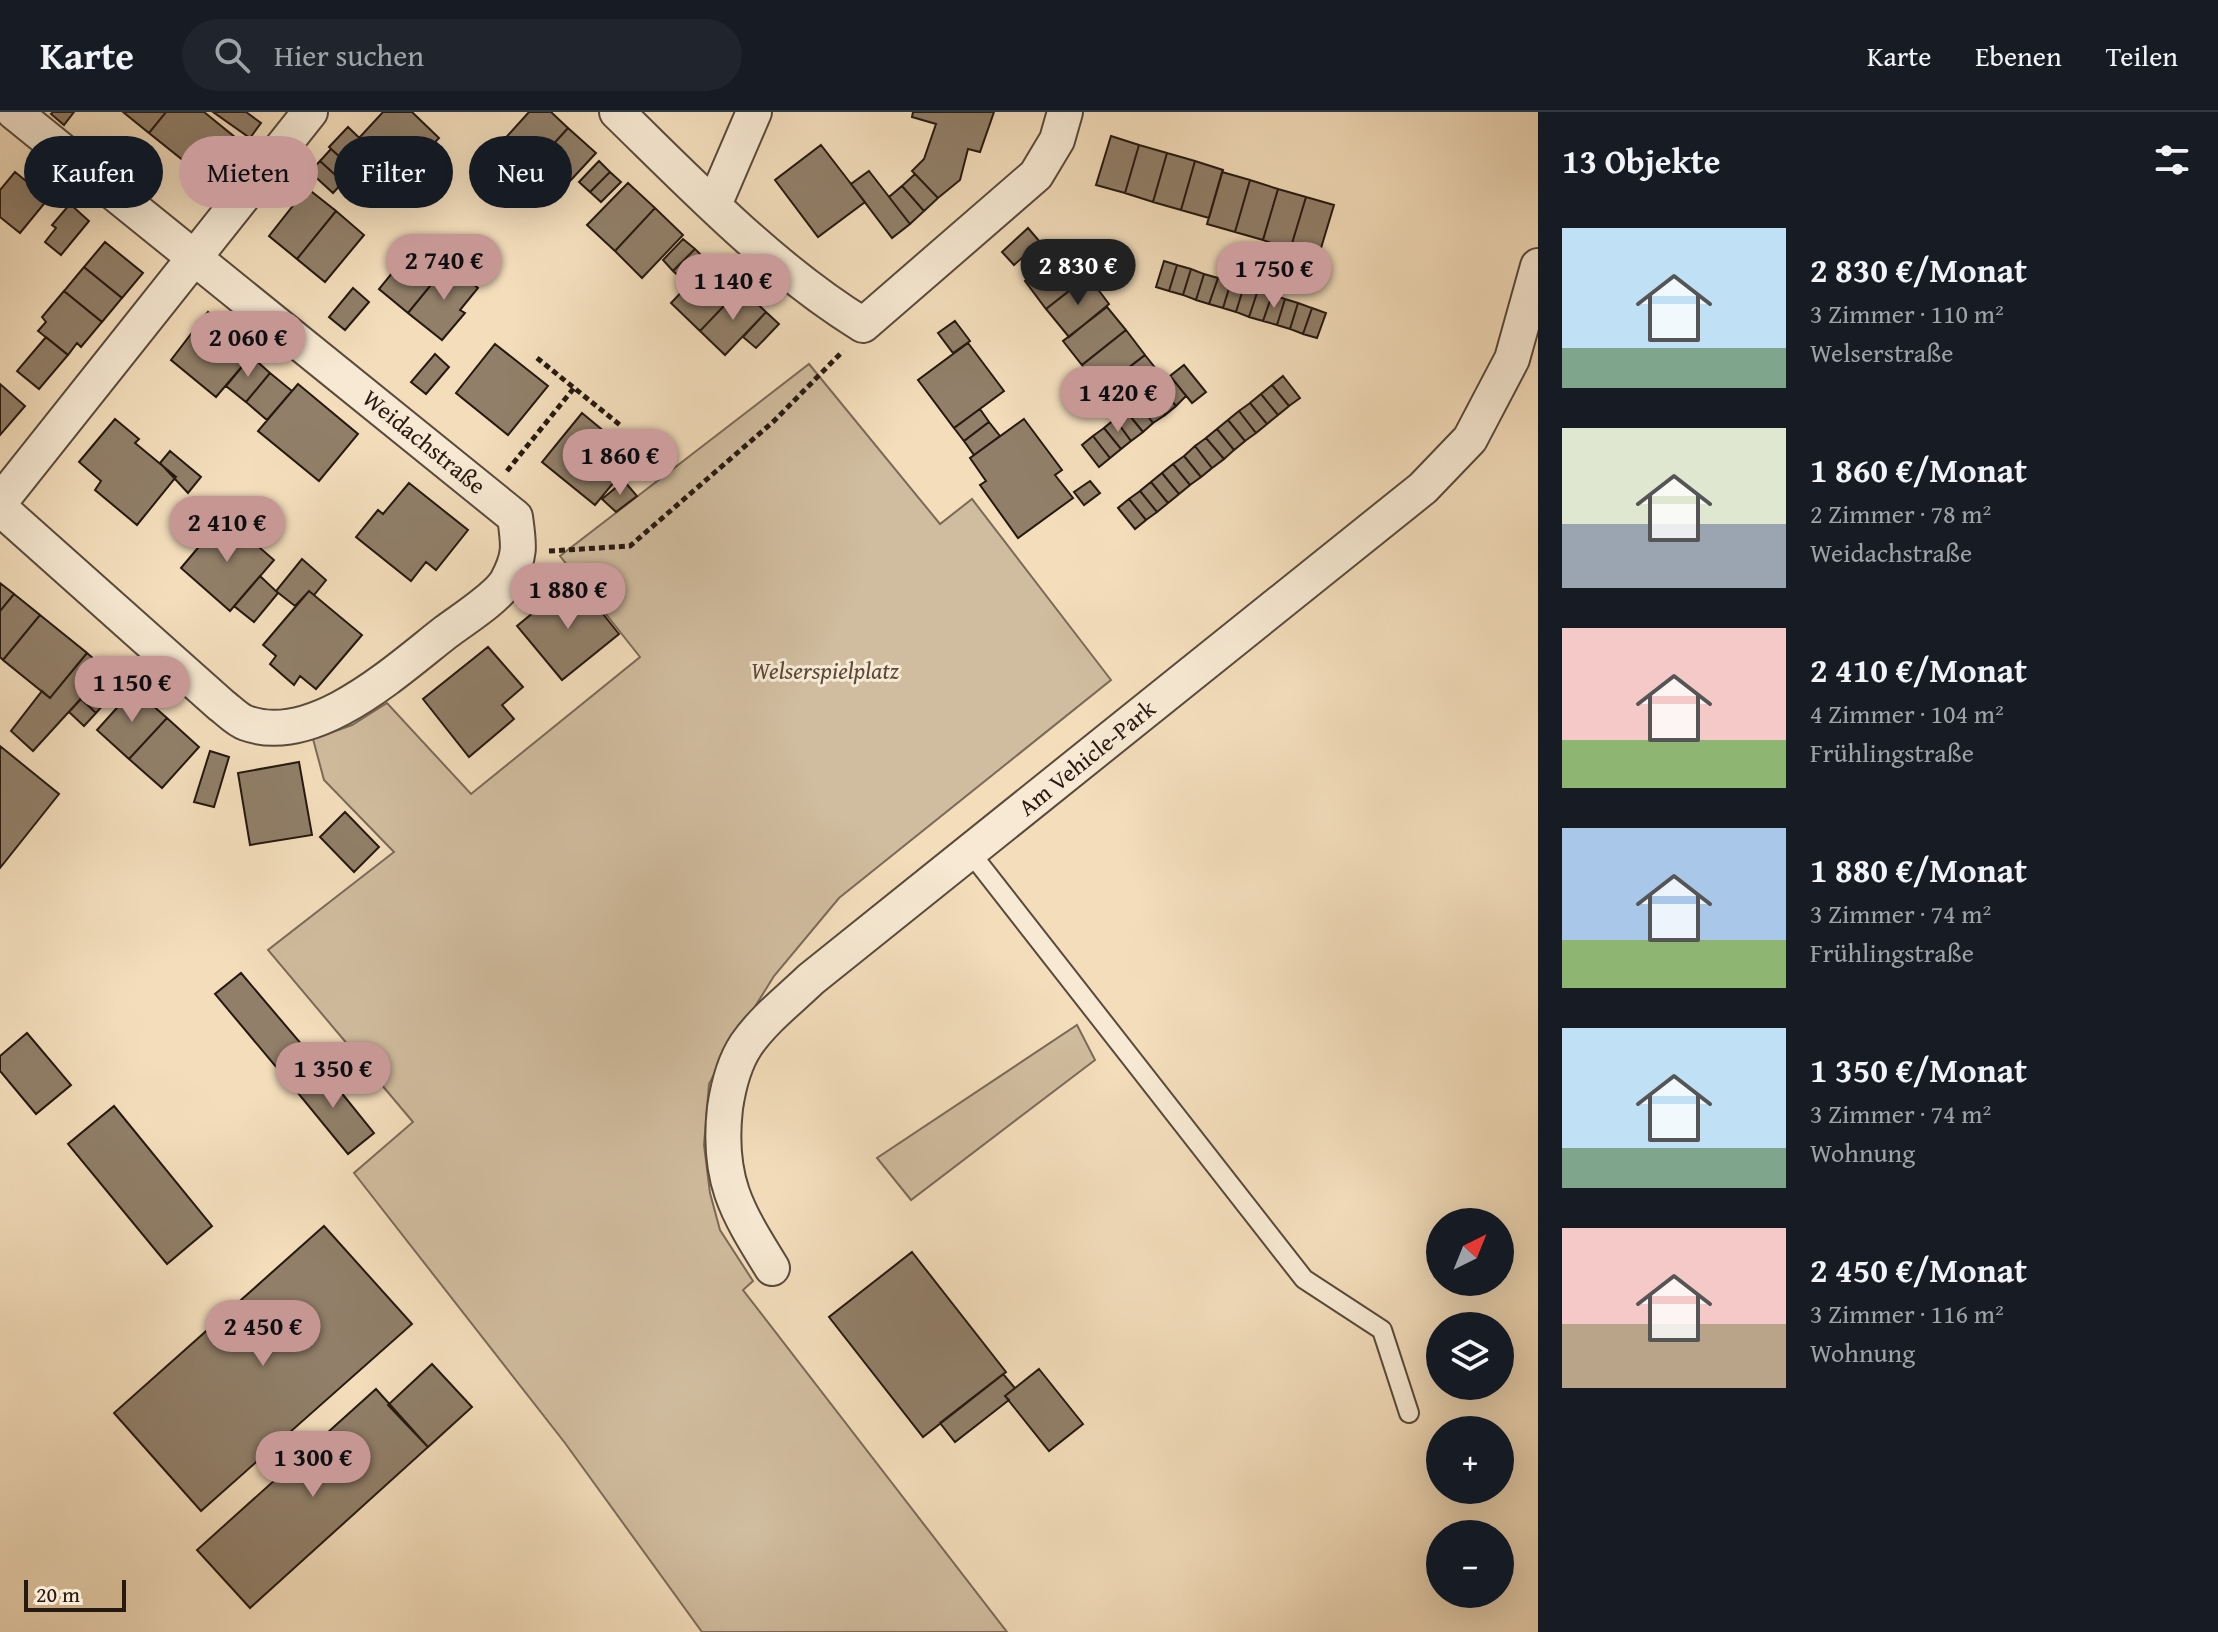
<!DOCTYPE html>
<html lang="de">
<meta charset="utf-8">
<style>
:root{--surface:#171b24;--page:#20242c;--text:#f1f3f6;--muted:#9ea1a6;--line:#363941;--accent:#c59692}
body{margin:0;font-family:"Gentium Book Plus",serif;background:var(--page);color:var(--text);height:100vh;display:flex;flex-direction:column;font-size:30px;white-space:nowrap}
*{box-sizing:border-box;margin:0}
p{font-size:26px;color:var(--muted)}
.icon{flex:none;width:44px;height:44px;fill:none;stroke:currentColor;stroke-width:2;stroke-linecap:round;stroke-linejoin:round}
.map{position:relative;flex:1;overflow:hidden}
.details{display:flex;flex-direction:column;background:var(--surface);width:680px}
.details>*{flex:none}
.banner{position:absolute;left:24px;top:24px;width:760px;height:72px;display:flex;gap:16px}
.needle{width:52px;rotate:43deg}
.controls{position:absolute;left:1426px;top:1096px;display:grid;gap:16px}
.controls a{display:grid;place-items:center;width:88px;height:88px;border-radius:50%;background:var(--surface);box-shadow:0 8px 32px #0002;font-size:40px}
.scale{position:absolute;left:24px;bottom:20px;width:102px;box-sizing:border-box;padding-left:8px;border:4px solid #261910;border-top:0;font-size:22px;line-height:28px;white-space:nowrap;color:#261910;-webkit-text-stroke:6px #f7e9d3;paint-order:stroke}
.price{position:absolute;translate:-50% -68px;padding:0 18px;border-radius:28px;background:var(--accent);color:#111;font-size:26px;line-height:52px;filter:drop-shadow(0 2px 4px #0008)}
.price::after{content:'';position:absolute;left:50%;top:48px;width:24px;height:18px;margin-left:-12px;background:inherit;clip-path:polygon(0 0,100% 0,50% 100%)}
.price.current{background:#222;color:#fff}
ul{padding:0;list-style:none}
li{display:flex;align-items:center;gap:24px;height:200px;padding:0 24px}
li span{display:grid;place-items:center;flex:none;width:224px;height:160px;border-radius:0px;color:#555}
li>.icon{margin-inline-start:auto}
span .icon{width:96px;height:96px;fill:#fffc;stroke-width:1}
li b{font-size:34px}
h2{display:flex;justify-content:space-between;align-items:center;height:96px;padding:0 24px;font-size:34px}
.tag{padding:0 28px;border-radius:36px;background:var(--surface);box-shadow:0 8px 32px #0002;font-size:28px;line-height:72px}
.tag.current{background:var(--accent);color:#111}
header{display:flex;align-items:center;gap:48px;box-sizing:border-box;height:112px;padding:0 40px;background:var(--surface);border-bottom:2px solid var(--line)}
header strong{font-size:38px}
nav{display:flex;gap:44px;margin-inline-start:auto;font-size:28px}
.search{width:560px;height:72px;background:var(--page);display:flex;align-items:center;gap:20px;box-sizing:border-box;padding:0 28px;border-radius:44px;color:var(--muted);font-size:30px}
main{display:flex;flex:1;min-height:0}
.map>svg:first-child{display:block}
</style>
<header>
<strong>Karte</strong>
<div class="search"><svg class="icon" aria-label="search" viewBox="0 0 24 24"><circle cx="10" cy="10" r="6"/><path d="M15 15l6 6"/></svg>Hier suchen</div>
<nav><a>Karte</a><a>Ebenen</a><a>Teilen</a></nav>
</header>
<main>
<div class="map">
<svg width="1538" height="1520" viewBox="0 0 1538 1520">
<rect width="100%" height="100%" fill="#f3ddbb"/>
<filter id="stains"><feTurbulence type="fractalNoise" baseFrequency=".0025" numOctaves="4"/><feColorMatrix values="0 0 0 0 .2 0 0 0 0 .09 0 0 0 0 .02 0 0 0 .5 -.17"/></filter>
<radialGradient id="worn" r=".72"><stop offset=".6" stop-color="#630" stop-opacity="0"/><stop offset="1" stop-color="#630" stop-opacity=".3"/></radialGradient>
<path fill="#d0bc9e" stroke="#7b6a57" stroke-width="2" d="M809,252L940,412L972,387L1111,568L839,786L774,864L720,951L709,972L704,1033L710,1081L720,1118L753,1169L743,1178L1007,1520H702L565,1331L354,1061L413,1010L268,838L394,740L324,668L313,627L352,613L387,591L471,682L640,545L560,444Z
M1077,913L1095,948L911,1088L877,1046Z"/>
<path fill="#917f69" stroke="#261910" stroke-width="2" d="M53,0H74L64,13L51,2Z
M123,0H166L149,21Z
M166,0H204L236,26L204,65L149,21Z
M213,0H246L261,11L250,26Z
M383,0H412L439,26L401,66L359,26Z
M529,0H551L568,16L529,59L500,32Z
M913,0H994L980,40L968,37L960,68L938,86L912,59L924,47L936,12L912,5Z
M348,15L372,38L354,58L329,35Z
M568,16L596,41L556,84L529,59Z
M1111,24L1139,33L1125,81L1096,73Z
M821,33L865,90L818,125L775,68Z
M1139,33L1167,41L1153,90L1125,81Z
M331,37L354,58L343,70L320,49Z
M1167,41L1195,49L1181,98L1153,90Z
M320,49L343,70L333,81L310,60Z
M599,49L610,60L590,80L579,70Z
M1195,49L1223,58L1209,106L1181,98Z
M869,59L910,112L892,126L851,72Z
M15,60L48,87L20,121L0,105V78Z
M610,60L621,70L601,90L590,80Z
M1222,60L1250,68L1235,120L1207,112Z
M915,62L938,86L924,99L902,74Z
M1250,68L1278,77L1263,128L1235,120Z
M628,71L655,96L615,139L587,113Z
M902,74L924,99L910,112L889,85Z
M307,76L336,99L297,147L269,124Z
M1278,77L1306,85L1290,138L1263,128Z
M1306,85L1334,93L1318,146L1290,138Z
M70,92L89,109L61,143L45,130L56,116L52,113Z
M655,96L683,123L642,166L615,139Z
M336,99L364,123L325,170L297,147Z
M1028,116L1040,130L1014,153L1002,140Z
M683,127L695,137L673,159L663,148Z
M419,128L448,152L408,201L379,177Z
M105,130L143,161L122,186L84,155Z
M695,137L706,148L685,170L673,159Z
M1066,137L1088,164L1046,197L1025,169Z
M712,148L741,176L700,219L671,191Z
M1164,149L1177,153L1169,179L1156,175Z
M448,152L478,176L460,198L465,201L442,228L408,201Z
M1177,153L1191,157L1183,183L1169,179Z
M84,155L122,186L102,210L64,179Z
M1191,157L1204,162L1196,188L1183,183Z
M1204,162L1218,166L1209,192L1196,188Z
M1088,164L1109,192L1069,225L1046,197Z
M1218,166L1231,170L1223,196L1209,192Z
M1231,170L1244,174L1236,200L1223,196Z
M1244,174L1258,178L1249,205L1236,200Z
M353,176L369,190L345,218L329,205Z
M741,176L766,200L725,243L700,219Z
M1258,178L1272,183L1263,209L1249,205Z
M64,179L102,210L81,235L77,231L68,243L38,219L46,210L42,205Z
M1272,183L1285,187L1277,213L1263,209Z
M1285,187L1298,191L1290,217L1277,213Z
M1298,191L1312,196L1303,222L1290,217Z
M1107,195L1126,218L1082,253L1063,229Z
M1312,196L1326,201L1317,226L1303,222Z
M208,200L256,238L216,285L171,248Z
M766,200L779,212L756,236L743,225Z
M955,209L970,229L953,241L938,221Z
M1126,218L1145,243L1101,277L1082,253Z
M46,225L68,243L39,277L17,259Z
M968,231L1004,279L954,316L918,268Z
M495,232L548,274L508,323L456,281Z
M435,242L449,255L426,282L411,270Z
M1145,243L1164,267L1120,301L1101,277Z
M251,244L270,261L246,290L226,274Z
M1184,253L1206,280L1192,291L1170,264Z
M270,261L292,279L267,308L246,290Z
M1170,264L1186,284L1176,294L1158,273Z
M1283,264L1300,286L1289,294L1272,273Z
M0,272L25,294L0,323Z
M298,272L358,322L319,369L258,319Z
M1158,273L1176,294L1165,303L1148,281Z
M1272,273L1289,294L1278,303L1261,282Z
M1148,281L1165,303L1153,311L1137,290Z
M1261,282L1278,303L1267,312L1250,291Z
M1137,290L1153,311L1143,320L1126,299Z
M1250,291L1267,312L1256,321L1239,299Z
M980,297L989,310L964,329L954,316Z
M1126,299L1143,320L1131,329L1115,307Z
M1239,299L1256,321L1245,329L1228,308Z
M582,301L635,345L595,393L542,350Z
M115,307L139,327L135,331L176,365L137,413L95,378L101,369L79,350Z
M1024,307L1062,358L1055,363L1073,386L1018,426L980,373L986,369L970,346Z
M1115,307L1131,329L1121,337L1104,316Z
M1228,308L1245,329L1234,338L1217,317Z
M989,310L1000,324L974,343L964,329Z
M1104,316L1121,337L1110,346L1093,324Z
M1217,317L1234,338L1224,347L1206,326Z
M1093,324L1110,346L1099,355L1082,333Z
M1206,326L1224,347L1212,356L1195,334Z
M1195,334L1212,356L1201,365L1184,344Z
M170,339L201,365L188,381L160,351Z
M1184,344L1201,365L1190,373L1173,352Z
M1173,352L1190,373L1179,382L1162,361Z
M1162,361L1179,382L1168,391L1151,370Z
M624,369L637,384L616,400L602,387Z
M1090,369L1100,381L1084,393L1074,380Z
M1151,370L1168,391L1157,400L1140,379Z
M409,371L468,418L436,458L426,450L411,469L356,425L378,398L383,402Z
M1140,379L1157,400L1146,408L1129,387Z
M1129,387L1146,408L1135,417L1118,396Z
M224,405L274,448L230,499L181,456Z
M302,447L326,468L314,483L309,479L295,494L276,479Z
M260,464L278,481L254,510L234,494Z
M0,471L14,482L0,499Z
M566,474L578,488L587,482L619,522L562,568L517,514Z
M309,479L362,523L316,577L300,564L294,573L270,552L276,544L263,533Z
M14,482L40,503L3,548L0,545V499Z
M40,503L87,541L50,586L3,548Z
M488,535L523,575L502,593L514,607L469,645L423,587Z
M87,541L107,558L33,639L11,619L42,579L50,586Z
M107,558L122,572L96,601L81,587Z
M134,577L167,606L129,647L97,618Z
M81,587L96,601L84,614L69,600Z
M167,606L199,635L162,676L129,647Z
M0,634L59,682L0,756Z
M210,639L229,645L214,695L194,690Z
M299,650L312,723L250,733L238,661Z
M345,700L379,735L354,760L320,725Z
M241,861L319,953L293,975L215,882Z
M27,921L71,973L36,1002L0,959V944Z
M319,953L374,1021L348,1042L293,975Z
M114,994L212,1114L167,1152L68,1032Z
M324,1114L412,1212L201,1399L114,1301Z
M912,1140L1006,1260L923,1325L829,1205Z
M432,1252L472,1295L428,1335L388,1293Z
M1039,1257L1083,1312L1049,1339L1005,1284Z
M1003,1262L1015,1276L1005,1284L1009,1288L955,1330L940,1311Z
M376,1277L428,1335L250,1496L197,1438Z"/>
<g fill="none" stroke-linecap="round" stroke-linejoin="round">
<defs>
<path id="lane" d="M970,740L1304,1167L1382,1218L1409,1301"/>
<path id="street" d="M617,0C694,75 772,157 863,213L1036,63L1057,28L1065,0
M714,93L754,0
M0,390L310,0
M0,396L221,593C228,598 237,608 246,611C314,636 397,558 446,520C462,508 498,485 507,469C521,443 519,433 515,405L14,0
M772,1156C736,1098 717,1067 725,996C728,976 734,951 746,933C763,908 789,888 811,867L1423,376L1470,327L1512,247L1538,154"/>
</defs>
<use href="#lane" stroke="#594a3b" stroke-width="22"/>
<use href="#street" stroke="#594a3b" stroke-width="38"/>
<path stroke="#261910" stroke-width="5" stroke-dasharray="6 4" stroke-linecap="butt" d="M537,246L620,313
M507,359L574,276
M549,439L630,434L774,309L843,239"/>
<use href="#lane" stroke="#f7e9d3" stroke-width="18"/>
<use href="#street" stroke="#f7e9d3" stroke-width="34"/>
</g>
<g text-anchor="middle" stroke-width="6" stroke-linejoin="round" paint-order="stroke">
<g font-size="24" fill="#261910" stroke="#f7e9d3">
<text transform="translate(424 330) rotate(39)" y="8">Weidachstraße</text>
<text transform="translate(1087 646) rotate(-39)" y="8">Am Vehicle-Park</text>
</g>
<g font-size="24" font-style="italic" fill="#594a3b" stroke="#f7e9d3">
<text x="825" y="567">Welserspielplatz</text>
</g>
</g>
<rect width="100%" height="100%" filter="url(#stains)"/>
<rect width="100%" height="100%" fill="url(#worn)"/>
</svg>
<div class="controls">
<a><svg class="needle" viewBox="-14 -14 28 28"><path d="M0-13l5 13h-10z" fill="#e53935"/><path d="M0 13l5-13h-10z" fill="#9ea1a6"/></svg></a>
<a><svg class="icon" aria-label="layers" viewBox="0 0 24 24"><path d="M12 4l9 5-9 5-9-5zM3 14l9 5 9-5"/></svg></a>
<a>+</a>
<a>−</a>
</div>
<div class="scale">20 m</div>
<b class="price" style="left:444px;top:190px">2 740 €</b>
<b class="price current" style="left:1078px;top:195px">2 830 €</b>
<b class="price" style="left:1274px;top:198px">1 750 €</b>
<b class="price" style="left:733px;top:210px">1 140 €</b>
<b class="price" style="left:248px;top:267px">2 060 €</b>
<b class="price" style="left:1118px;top:322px">1 420 €</b>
<b class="price" style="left:620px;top:385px">1 860 €</b>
<b class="price" style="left:227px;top:452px">2 410 €</b>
<b class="price" style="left:568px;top:519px">1 880 €</b>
<b class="price" style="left:132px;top:612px">1 150 €</b>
<b class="price" style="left:333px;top:998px">1 350 €</b>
<b class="price" style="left:263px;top:1256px">2 450 €</b>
<b class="price" style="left:313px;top:1387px">1 300 €</b>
<div class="banner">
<a class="tag">Kaufen</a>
<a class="tag current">Mieten</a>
<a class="tag">Filter</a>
<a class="tag">Neu</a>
</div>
</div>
<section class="details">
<h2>13 Objekte<svg class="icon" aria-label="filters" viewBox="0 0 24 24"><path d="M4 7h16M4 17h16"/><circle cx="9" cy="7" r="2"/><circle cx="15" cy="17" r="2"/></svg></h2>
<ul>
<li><span style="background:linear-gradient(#bfe0f5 75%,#7fa58c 0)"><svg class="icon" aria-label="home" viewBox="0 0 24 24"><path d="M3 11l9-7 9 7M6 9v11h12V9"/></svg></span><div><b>2 830 €/Monat</b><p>3 Zimmer · 110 m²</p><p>Welserstraße</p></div></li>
<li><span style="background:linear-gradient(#dfe7d0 60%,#9aa5b1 0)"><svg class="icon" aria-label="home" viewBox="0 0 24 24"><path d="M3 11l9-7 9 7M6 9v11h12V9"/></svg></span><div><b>1 860 €/Monat</b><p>2 Zimmer · 78 m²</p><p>Weidachstraße</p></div></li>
<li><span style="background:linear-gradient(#f6c9c9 70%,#8fb573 0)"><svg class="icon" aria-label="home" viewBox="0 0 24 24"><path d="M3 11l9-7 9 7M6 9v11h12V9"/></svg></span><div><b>2 410 €/Monat</b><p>4 Zimmer · 104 m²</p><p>Frühlingstraße</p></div></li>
<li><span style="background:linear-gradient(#a9c7e8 70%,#8fb573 0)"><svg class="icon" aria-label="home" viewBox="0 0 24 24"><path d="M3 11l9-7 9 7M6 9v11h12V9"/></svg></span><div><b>1 880 €/Monat</b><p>3 Zimmer · 74 m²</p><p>Frühlingstraße</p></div></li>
<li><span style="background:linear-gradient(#bfe0f5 75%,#7fa58c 0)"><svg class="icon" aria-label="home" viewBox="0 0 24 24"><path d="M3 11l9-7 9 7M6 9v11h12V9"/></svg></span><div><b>1 350 €/Monat</b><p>3 Zimmer · 74 m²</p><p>Wohnung</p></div></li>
<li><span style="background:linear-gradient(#f6c9c9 60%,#b9a48a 0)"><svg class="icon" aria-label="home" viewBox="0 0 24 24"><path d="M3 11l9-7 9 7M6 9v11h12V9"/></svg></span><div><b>2 450 €/Monat</b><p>3 Zimmer · 116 m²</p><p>Wohnung</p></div></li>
</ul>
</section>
</main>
